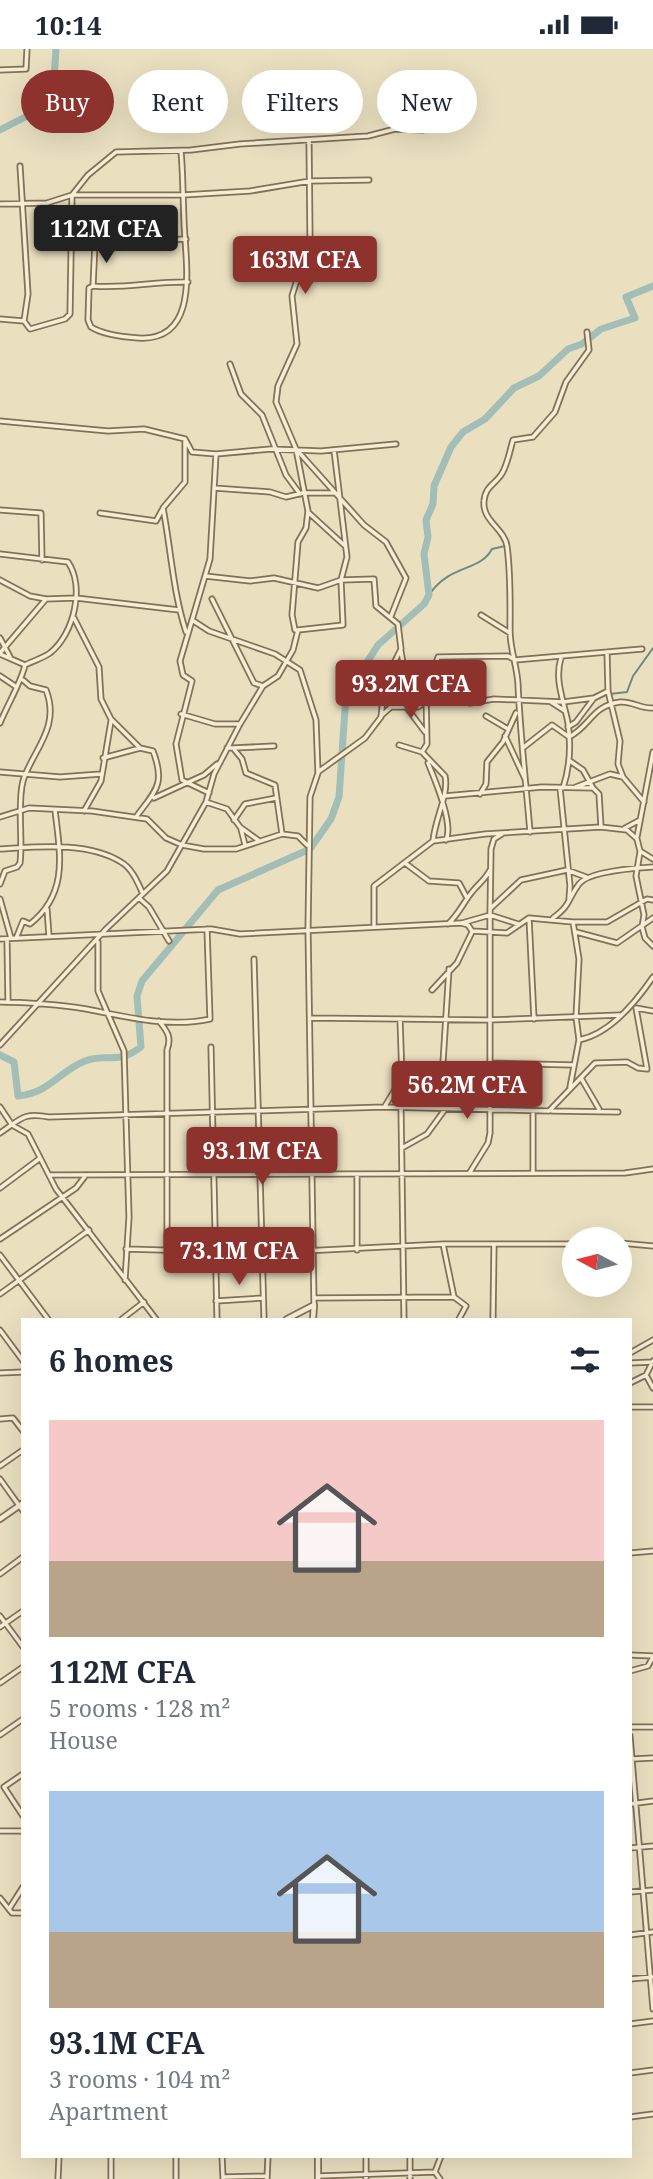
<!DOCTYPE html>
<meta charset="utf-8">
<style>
:root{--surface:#fff;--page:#f6f6f7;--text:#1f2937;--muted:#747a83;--accent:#8d322d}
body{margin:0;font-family:"Noto Serif",serif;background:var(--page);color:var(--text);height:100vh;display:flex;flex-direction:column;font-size:26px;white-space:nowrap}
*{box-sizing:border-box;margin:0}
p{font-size:23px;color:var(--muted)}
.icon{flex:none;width:38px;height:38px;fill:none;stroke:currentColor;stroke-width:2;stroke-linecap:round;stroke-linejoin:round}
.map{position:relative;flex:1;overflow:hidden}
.panel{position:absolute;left:21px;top:1269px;width:611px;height:840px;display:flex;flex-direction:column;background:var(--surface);border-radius:0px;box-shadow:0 7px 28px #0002}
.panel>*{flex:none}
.guide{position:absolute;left:21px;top:21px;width:612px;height:63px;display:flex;gap:14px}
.needle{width:46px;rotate:277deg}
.tools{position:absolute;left:562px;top:1178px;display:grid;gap:14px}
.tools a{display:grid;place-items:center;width:70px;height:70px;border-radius:50%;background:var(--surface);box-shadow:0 7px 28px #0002;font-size:35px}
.price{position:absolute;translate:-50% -60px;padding:0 16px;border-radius:7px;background:var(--accent);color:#fff;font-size:23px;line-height:46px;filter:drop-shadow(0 2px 4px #0008)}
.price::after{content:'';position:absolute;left:50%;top:42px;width:21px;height:16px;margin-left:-10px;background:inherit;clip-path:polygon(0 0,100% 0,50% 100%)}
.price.on{background:#222;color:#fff}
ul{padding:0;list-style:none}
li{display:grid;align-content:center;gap:14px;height:371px;padding:0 28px}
li span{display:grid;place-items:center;height:217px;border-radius:0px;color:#555}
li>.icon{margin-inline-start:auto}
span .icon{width:126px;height:126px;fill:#fffc;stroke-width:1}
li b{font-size:30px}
h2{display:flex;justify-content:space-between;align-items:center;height:84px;padding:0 28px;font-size:30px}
.pill{padding:0 24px;border-radius:32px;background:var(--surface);box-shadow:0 7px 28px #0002;font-size:24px;line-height:63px}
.pill.on{background:var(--accent);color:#fff}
.status{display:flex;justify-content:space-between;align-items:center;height:49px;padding:0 35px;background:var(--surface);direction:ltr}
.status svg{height:19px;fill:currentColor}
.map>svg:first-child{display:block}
</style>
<div class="status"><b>10:14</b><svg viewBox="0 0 49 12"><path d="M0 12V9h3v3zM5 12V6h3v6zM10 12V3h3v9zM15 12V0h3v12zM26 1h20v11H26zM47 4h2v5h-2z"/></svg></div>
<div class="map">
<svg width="653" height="2130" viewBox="0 0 653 2130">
<rect width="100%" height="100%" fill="#eae0c0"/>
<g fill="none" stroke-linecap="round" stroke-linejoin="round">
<path stroke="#6b8a84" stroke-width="2" d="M429,546C449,515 480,523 492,500L505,497
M610,645L627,643L633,627L653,599"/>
<path stroke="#a3bdb7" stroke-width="7" d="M0,81L47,57L54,30L56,0
M0,1006L14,1013L18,1047C50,1044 59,1022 85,1012C107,1003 116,1017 141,998L137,947L142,932L218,841L310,800L331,770L339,748L346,646L378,596L424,555L429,546L424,505L428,488L426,471L433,455L434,437L451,398L463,383L485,370L514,339L539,327L568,300L582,295L601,280L635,269L626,248L653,237"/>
<defs>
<path id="minor" d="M0,21L26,20L27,0
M309,92L310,189L292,247L297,295L278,337L276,353L296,400L364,476L386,493L406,529L391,567
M181,102C183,125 183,149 184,172C185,211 202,293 138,289C124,288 104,286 91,278L88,271L89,239L93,237L95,194L186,190
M0,155L47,154L72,146L88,126L116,103L191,101L240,95L368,87L395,80L423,81
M93,237C125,240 156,232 188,233
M0,270L24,272L28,245L20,117
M24,272L30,280L65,270L70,265L72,146H183L250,142L310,132L369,131
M230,315L241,345L262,366L286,426L300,445
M0,372L108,382L144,380L185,390L192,403L216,405L271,400L321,402L396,395
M185,392V433L163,459C171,501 173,543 186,583
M214,439L270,443L286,448L303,444H335
M0,461L41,464L42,511
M100,464L156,472L162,461
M309,464L344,496
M0,505L68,513C85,538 74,585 50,604C43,609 33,612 25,616C22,631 7,657 0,674
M205,527L250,532L274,529L318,539L341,531L374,530L376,557L398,575L401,600L385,632L381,668L365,689L318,723
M0,531L30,547L46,550L76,549L179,561
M212,550L254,634L263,637
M481,566L510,584
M74,569L99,618L101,650L111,670L140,699L153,702C166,736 155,742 136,768
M192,571L209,582L275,605L300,621L316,671L318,724L310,748L308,880L314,1256
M298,581L343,576L341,531L347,508L334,401
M0,589L10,608
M401,602L404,620L427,636
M0,604L46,550
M0,605L25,616
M561,609C554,631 564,652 568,674C571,696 570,718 563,739
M0,627L15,637
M608,642L620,692L618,715L623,728
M551,653L565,662
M470,654L494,650L563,653L594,649L608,642L607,603
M407,659L425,683
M181,665L215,675H240
M382,666L391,658H418L426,652
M486,667L508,680
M568,678L576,673L594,649
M505,687L525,730
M399,696L422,703
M524,698L552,676L569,688C591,677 591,657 620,653C632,652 641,660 653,659
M227,699H233L242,710L246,724L275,736L282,785
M233,699L274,697
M103,709L140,699
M570,712L583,721L593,739
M428,714C435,731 454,775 446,791
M0,723L60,728L101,725
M576,738L610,725L623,728L644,753
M560,739L570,837L569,850
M209,744L182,731L176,695L192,632L183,626L180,612L210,510L216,405
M480,745L486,735L487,713L503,693L516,664
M445,747L542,738L593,739L599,745L601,778
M154,749L204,726L217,715
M206,753L227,760L240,778L258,791
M84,762L101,732L111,672
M0,768L29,759L92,762L147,770L166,789L182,796L204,800H236L282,785L298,787L307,796
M234,771L245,755L276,749
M625,779L640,771
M241,780L245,796
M530,783C526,734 520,684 518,635C517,617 510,600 510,582C510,553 511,528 507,497C504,479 482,472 484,452C485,438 494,436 501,426C507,418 510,401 513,391L533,388L555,363L566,333L589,301L587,283
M502,785L494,790L491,800L490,866L518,875
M637,788L653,703
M433,792L485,785L601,778L627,781L637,790L640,802L653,810
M0,800C37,798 87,792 121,813C132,819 138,834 143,845
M640,803L636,827L644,866L642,878L645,889L653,897
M405,814L429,832L459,834L467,849
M0,835L5,822L17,818L20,814C23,790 17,754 23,732C32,702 61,679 46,641L30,637L23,631
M139,849L149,858L169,892
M0,850L11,889
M491,859L521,831L567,821L586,828
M47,860L49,887
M529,869L534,970
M553,869C571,856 567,851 579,835C589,822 636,819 653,818
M573,873H607L647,850L653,851
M462,874L490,866V1084L488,1094L470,1123
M448,875C459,865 463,854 472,843C478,835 485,831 490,821
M374,876V837L433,792C435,769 449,746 445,727L422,703L427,695L426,644L438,608L508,607L515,611L642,600
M576,883L617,894L653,869
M17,887L23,872L30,875C69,844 60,805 55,761
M0,890L211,880L240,885L461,874L468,876L472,882L507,884L529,869L573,873L579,910L576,968L579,991L570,1038
M7,890L8,953
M98,893V942L124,1002L129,1168L125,1231
M254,910L264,1270
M432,941L457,914L472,883
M0,953C24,953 63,956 86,960C127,968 169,979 210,970L207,880
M310,969L488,971L620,966
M159,972C167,982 172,988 167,1001V1200
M579,991C609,985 636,953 653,928
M0,996L106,880L167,822L206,753L214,725L240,675L263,637L278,627L293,601L298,581H295L292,566L298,493L306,479L308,462L296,400
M211,998L217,1270
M491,1014L574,1016
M581,1029L599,1060
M385,1057L402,1029L400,970
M0,1058L12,1076L28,1085L56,1140L156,1270
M401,1059L404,1270
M552,1062L618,1063
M533,1063V1122
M0,1084C21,1070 23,1063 49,1068L384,1058L549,1062L595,1014L627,1013L638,1019L647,1020L636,959L653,962
M402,1099L427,1085L446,1059L449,1048L443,1013L449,920
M49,1126L625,1124L653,1120
M0,1139L39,1110
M0,1190L76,1139L86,1126
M620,1194L653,1197
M443,1195H574
M126,1200L264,1204L443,1195L454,1248L466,1257L459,1270
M357,1201V1126
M0,1206L48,1270
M0,1245L89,1181
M314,1249L454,1248
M216,1252L263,1249
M122,1270L144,1253
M493,1270L494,1196
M0,1281L23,1312
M630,1304L653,1291
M630,1314L653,1313
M0,1324L23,1323
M646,1326L653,1339
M630,1334L646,1326L653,1312
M630,1358H653
M0,1370L13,1369L23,1382
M0,1417L23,1401
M0,1430L23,1462
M630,1504L653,1502
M0,1525L23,1508
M0,1567L23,1598
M0,1578L23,1562
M630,1606L653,1607
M630,1622L648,1617L653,1608
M0,1634L23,1618
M630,1678H653
M0,1686L23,1670
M630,1687L653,1960
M632,1710L653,1709
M23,1725L4,1738L23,1767
M630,1755L653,1752
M0,1782H23
M630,1799L653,1797
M630,1843L653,1841
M0,1849L12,1864H23
M9,1860L23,1838
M630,1886L653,1883
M630,1930L653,1928
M630,1975L653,1972
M630,2024L653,2021
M630,2068L653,2065
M111,2107V2130
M176,2107V2130
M222,2107L223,2129
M366,2107V2130
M410,2107V2130
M435,2123L441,2107
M435,2123L440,2130
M318,2127L435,2123
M223,2128L267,2127
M58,2130L59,2107
M267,2130L268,2107"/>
<path id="tertiary" d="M287,1270L314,1256L313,1270
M0,1470L23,1454
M318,2130V2107"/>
</defs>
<use href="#minor" stroke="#827159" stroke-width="7"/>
<use href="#tertiary" stroke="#827159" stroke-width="8"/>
<use href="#minor" stroke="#f6edd3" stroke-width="3.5"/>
<use href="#tertiary" stroke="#f6edd3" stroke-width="4.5"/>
</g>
</svg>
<div class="tools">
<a><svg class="needle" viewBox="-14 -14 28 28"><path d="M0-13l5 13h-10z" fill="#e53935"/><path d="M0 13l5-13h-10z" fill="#747a83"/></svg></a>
</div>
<b class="price on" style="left:106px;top:216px">112M CFA</b>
<b class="price" style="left:305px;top:247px">163M CFA</b>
<b class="price" style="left:411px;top:671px">93.2M CFA</b>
<b class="price" style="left:467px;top:1072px">56.2M CFA</b>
<b class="price" style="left:262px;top:1138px">93.1M CFA</b>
<b class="price" style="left:239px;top:1238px">73.1M CFA</b>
<div class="guide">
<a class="pill on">Buy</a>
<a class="pill">Rent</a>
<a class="pill">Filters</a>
<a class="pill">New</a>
</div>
<section class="panel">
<h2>6 homes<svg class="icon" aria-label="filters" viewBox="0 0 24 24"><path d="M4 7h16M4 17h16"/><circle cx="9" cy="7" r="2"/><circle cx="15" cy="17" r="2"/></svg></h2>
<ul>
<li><span style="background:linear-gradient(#f6c9c9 65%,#b9a48a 0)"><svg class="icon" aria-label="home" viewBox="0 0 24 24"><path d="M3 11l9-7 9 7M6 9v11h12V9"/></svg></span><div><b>112M CFA</b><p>5 rooms · 128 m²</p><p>House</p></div></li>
<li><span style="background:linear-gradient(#a9c7e8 65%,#b9a48a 0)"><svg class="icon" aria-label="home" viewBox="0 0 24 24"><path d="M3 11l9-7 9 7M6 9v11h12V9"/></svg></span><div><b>93.1M CFA</b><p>3 rooms · 104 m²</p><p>Apartment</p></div></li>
</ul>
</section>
</div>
